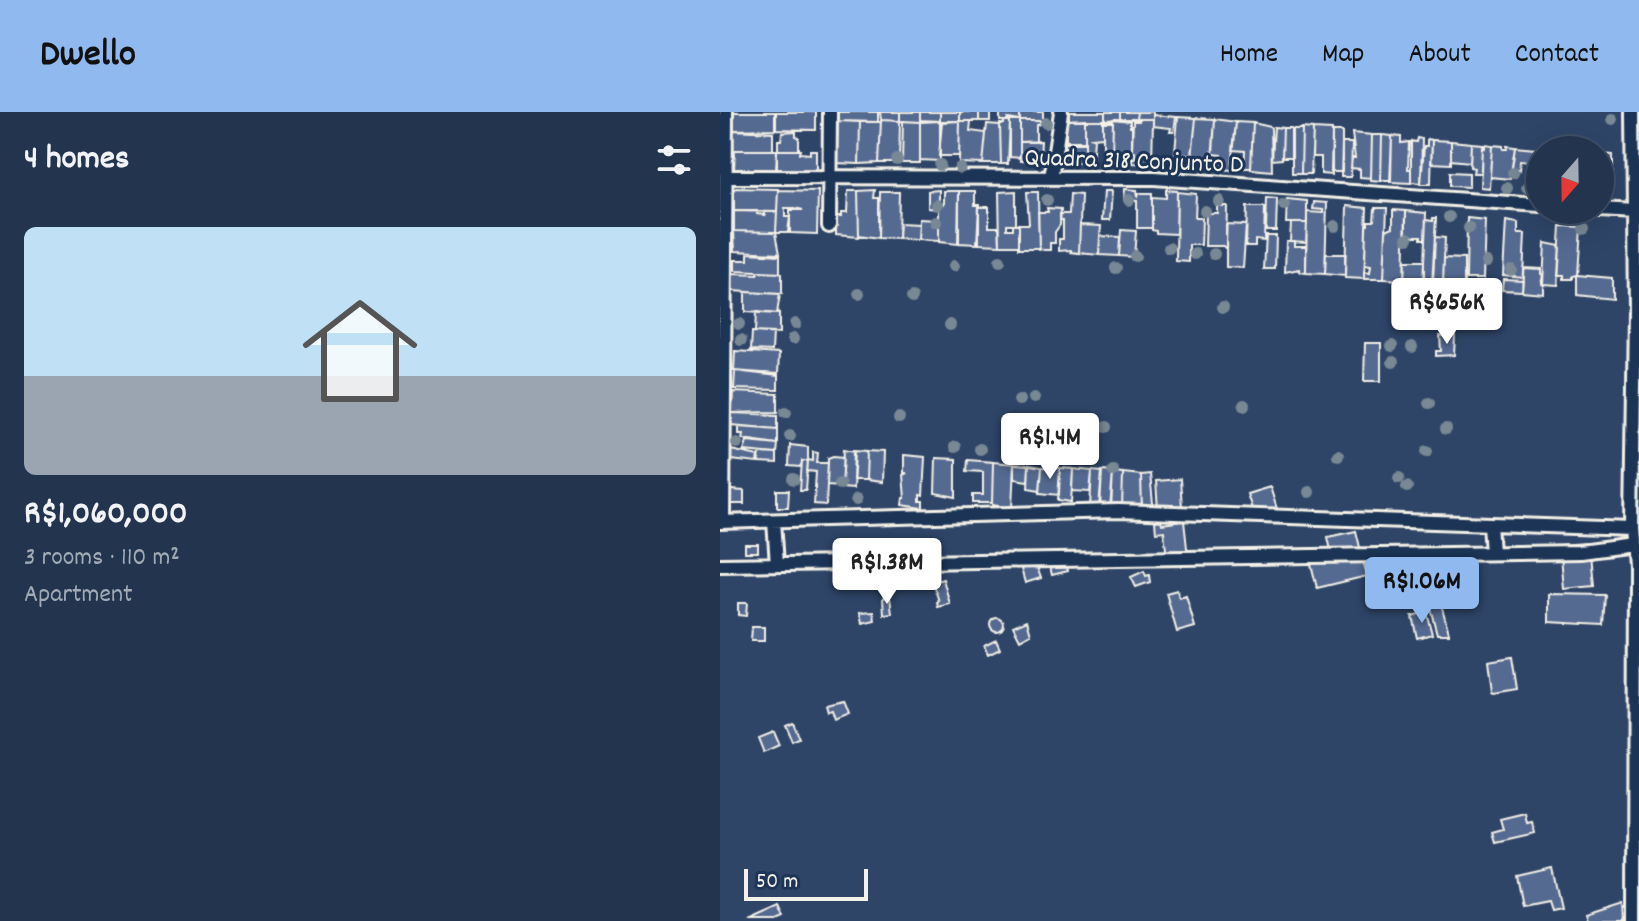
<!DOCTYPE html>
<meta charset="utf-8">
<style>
:root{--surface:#22344e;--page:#2a3c55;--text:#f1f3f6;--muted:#a2aab6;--line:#3f4f66;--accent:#90b9f0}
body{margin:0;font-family:Dekko,sans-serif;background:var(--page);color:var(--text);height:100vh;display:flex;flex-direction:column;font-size:30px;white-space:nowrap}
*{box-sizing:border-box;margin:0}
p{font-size:26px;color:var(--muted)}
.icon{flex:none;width:44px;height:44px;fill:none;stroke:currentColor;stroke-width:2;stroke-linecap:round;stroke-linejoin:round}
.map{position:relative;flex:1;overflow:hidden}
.drawer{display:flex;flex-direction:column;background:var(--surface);width:720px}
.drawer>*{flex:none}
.needle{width:52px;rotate:200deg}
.controls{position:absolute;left:806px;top:24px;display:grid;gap:16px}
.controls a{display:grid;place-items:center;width:88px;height:88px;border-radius:50%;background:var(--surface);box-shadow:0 8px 32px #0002,0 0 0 2px var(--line);font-size:40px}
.scale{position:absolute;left:24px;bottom:20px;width:124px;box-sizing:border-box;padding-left:8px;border:4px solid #f4f1e8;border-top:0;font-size:22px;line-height:28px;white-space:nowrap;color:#f4f1e8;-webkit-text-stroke:6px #1d3557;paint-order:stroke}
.price{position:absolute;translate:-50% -68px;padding:0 18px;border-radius:8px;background:#fff;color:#222;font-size:26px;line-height:52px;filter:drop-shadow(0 2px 4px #0008)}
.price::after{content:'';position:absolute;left:50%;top:48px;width:24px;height:18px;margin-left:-12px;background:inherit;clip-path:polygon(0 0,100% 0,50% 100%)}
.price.active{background:var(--accent);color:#111}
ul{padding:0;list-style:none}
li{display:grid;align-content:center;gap:16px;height:424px;padding:0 24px}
li span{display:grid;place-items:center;height:248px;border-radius:12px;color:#555}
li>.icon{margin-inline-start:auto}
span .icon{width:144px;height:144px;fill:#fffc;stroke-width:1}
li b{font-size:34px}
h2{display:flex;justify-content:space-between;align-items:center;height:96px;padding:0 24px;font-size:34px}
header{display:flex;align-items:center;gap:48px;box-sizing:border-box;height:112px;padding:0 40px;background:var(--accent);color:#111}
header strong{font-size:38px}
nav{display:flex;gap:44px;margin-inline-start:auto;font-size:28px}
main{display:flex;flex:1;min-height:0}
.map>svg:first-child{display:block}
</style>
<header>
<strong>Dwello</strong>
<nav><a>Home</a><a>Map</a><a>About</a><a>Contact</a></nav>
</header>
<main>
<section class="drawer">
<h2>4 homes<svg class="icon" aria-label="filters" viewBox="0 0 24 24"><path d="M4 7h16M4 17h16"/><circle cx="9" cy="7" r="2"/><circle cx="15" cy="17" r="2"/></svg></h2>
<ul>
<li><span style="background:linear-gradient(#bfe0f5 60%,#9aa5b1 0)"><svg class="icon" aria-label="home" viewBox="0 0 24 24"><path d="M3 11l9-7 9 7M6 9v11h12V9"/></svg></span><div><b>R$1,060,000</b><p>3 rooms · 110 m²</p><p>Apartment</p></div></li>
</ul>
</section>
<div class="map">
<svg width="919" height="809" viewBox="0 0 919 809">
<rect width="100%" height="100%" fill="#2e4568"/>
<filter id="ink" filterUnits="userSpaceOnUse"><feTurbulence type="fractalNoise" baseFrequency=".0125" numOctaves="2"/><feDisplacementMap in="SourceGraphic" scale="16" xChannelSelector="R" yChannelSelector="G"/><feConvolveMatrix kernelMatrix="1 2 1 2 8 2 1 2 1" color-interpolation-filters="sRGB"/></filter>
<g filter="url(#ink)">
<path fill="#556a91" stroke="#f4f1e8" stroke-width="2" d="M13,0H55V17L14,18Z
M56,0H96V18L56,17Z
M118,0H158V10L118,9Z
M160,0H180V9L161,8Z
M180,0H200V10L180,9Z
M200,0H220V9L200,8Z
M220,0H240V9H220Z
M240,0H259V9H240Z
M259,0H270V9H259Z
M280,0H300V9L288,7V9H280Z
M300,0H323V9H300Z
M349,0H385V8H349Z
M385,0H400V7L385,8Z
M400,0H417L416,7H400Z
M417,0H433V7H416Z
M433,3L456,5L454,20H450L451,16L433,14Z
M458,5L476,6L472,43L455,41Z
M476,6L495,7L492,48L472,46Z
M365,7V29H346V8Z
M393,7L410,9V15H412V49H392Z
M419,7H433L432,52L412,51V46H415V39H412L413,9H419Z
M495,7L516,10L512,58L502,57V43L493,42Z
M161,8L180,9L179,51H159Z
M365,8H383V25L372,26L374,27L372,50H365Z
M118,9L140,10L139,52L116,51Z
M183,9L200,10V51H182Z
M220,9V49L200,48V10Z
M240,9H251L250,19L266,21L263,52L239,51Z
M240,9L239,44H219L222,10Z
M284,9H290L288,52H281L280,12H284Z
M290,9H300V46L290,45Z
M300,9H321V12L316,13V30H300Z
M140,10H161L159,51L139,52Z
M383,10H393L392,51L383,52Z
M516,10L533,11L531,56H524L525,39L513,38Z
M533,11L551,15L552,59L531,57Z
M267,12L280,13L281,52H263Z
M554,15L563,16L562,47L552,48Z
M563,16H571V45H562Z
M582,16L593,17L591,62H581Z
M572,17H582L581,61H572Z
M593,17L612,18V63L601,62V45H592Z
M12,18L53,20V38H12Z
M76,19V24L79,25V38H58V28H61L62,20Z
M612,20H622V60H611Z
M632,21L652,23L651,66L640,65V57L631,56L632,46H635Z
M652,23H662L661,69L651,68Z
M662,23L672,24L671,68H661Z
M672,24L681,25V31L689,30L688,57H691V71L670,70Z
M697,26L702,27L701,71L691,70V29L696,30Z
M707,27L712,28L711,72H701L704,34H707Z
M712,28L731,29V52L711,51Z
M321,29L320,46L307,49V46L303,47L304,49H300V30Z
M731,29L751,31L750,50L731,48Z
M345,31H365V50H345Z
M622,31H632L631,65H621Z
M751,31L762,32L761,61H753L754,56L750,55Z
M764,32L772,33L769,76L760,75L762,35L764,36Z
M772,33L783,34V37H787V34L795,35L790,67L770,65Z
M795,35L815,37L814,50L800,49L799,58L792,57Z
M815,37L831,38H820V82H811Z
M15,38H57L56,59L14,58Z
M57,38H81L80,41L90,42V38H96V55L93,58L80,59L57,58Z
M880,42L893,43V74L880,73Z
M730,60L749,61V75L730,74Z
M16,76L58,77L57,100L14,99V79Z
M405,77L417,78L418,85L419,81H432V116H417V89L404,88Z
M58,78L98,79L97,122L70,121V98H83L75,96H65V105H70L68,120H56Z
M155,78L154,86H159V126L139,123L138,79Z
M219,78V97L208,96V79Z
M446,78L457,79L456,122L436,121V119L432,118V85L446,86Z
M128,79H138L139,125L116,123V105H121V101H127Z
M224,79H239L238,132L219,130V93L224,92Z
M239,79H255V93H259L257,132L239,131Z
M296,79V112H287V117H293V112H299V133H280L279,80Z
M384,79H392L390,108H382Z
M160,80H179L178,127L159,126Z
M307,80H318L319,136H299V112H309Z
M457,80L476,82L475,106H482L481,133H469V150L456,149Z
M350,82L361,83L359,141L351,140V138L339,139V127H343V108H340V102H349Z
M547,86L557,87L556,119H546Z
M567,87L587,89V111H566Z
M594,90L607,91L605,162L586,161L587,100L603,101V98L593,97Z
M497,94H507L506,137L503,134H485L486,101H497Z
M627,94L647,96L644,167L625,166Z
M259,95H269V115H279L280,133L259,132Z
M527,95H545L544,129L535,128V134H526Z
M327,96L341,97L340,113L335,120V131H330V138H324L319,137L318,100H328Z
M655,96H667L664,167H644V160L650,161L651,154L645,153L646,113H648V109H654Z
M673,98L686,99L684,168L664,167L666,118L673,115Z
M14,99H37V102L45,103V100H57L56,120L14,119Z
M686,99L706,101L705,127H701V124H686Z
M713,106H716L712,172L703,171L706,108L713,109Z
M747,106L765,108L763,167H746Z
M199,107L219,108V129L198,128Z
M786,109L798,111V122H805L803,165L783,163Z
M179,111L199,112L198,128L178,127Z
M571,111H587L586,130L570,129Z
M506,112L526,113L523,156L506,155Z
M360,113L381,114L379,143L359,141Z
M841,114L861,115L858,163L853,164V167H844V163H838Z
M401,118L416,119L414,145L399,144Z
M14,119L56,120L60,141L15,139Z
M380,124L400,125L399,144L379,143Z
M546,124H556L555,157H544Z
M715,125L725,126L723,169H720L719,172H713Z
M566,129H574V134H586V161L579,160V157L565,160Z
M825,131L840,134L838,173L823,172Z
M28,141L60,143V161L15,159V148H28Z
M606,142H625V164L605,162Z
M724,146L744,147V174L723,173Z
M685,149H704V170H684Z
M803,156L821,157V162L823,163L821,171L823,172V181L802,179Z
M38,160L62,161V182L12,179V162L38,163Z
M857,163L892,166V187L857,183Z
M783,167L803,168L802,179L782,178Z
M25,180L60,182L57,202L25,200Z
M36,200L59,202V222L35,220Z
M32,220L53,221L52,239L31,238Z
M735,223L734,243L716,244V239H721L720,224Z
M645,231H661V269H644Z
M15,239L59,242L58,262L14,259Z
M15,259L58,264V278L14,277Z
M13,280L58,282V300L12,301Z
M12,301L58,303V317L11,313Z
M19,314L58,317V332L22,327L23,322H19Z
M27,329L58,332L57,342L24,339Z
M70,333L88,335V349H82L81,355L69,354Z
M124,337L135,339L133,377L122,376Z
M11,338L38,344L37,351L11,348Z
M134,338L147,339L146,368H133Z
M147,339L163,340L162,370L146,368Z
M93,340L98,341L97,351H108L106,393L94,392L96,360L87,359L88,348L93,349Z
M40,341L57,342V352L39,351Z
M184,343L205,345L203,384L200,383V389H203V396L182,393L183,386H185L183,363L187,361H184Z
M113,344L124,345L122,374L107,373L108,346Z
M216,346L236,347V385L215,381Z
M248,348L273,350L272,391H253V383H263V360L247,359Z
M82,349H88L86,378H80Z
M273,350L294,352L292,396L272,393Z
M294,352L309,353L308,369L294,367Z
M309,353L322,355L320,378L308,376Z
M322,355L340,356L339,383L320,381Z
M340,356L353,357L351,390L338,388Z
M353,357L372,359L370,380L352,379Z
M372,359L382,360L379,395H370Z
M382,359L393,360L390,397H380Z
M393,360L403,361L402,398H391Z
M403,361L421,363L422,396H402Z
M430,362L434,401L422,402L421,363Z
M460,367L462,395L438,398L436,369Z
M550,375L558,400L534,403L527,382Z
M11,378L24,379V392H11Z
M57,378H69L68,395H57Z
M441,408L442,412L464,409L468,445L447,447L444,419L436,420L435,409Z
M636,419L647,464L597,476L589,444L611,439L608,425Z
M866,431H870L874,474L844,477L840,433Z
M25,432H38V440H25Z
M346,451L348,459L332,463L330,455Z
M300,453H316L321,466L305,471Z
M424,459L426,464L429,463L430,470L416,475L411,465Z
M223,467L230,492L218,495L217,490L219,489L212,470Z
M457,478L459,486L466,484L475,515L457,520L446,481Z
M829,482L885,483L883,513L829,510Z
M170,485L172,501L164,502L163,486Z
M720,488L729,521V522H717L709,492Z
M18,491H27L26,504L18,503Z
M154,500L155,509L142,512L140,501Z
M706,500L712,522L697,526L692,504Z
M270 513a7 7 0 1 1 14 0a7 7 0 1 1-14 0Z
M307,508L311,522L300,528L293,514Z
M32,515H44V529H31Z
M276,528L280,537L268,543L264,534Z
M792,545L797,577L774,581L772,580L768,549Z
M123,589L128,602L113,608L110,599L106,600L104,593Z
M72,610L79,627L72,630L65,613Z
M53,620L59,634L44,641L38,626Z
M805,701L807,711L812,710L815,721L775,730L772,720L783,717L780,707Z
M832,756L841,796L831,798L828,789L803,794L797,764Z
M903,791L904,809H868L866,803Z
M60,795L65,806L58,809H29Z"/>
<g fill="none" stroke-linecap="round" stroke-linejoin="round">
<defs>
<path id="street" d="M913,0L915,199L912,417L915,452L914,809
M6,65L434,66L820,93
M331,66L341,0
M880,98L914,100
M109,114L110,0
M54,409L57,452
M0,410L398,399L912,417
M3,410L6,0
M770,412L772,441
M0,453L861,440L913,433"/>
</defs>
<use href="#street" stroke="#f4f1e8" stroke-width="18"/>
<use href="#street" stroke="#1d3557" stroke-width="12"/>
</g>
<g fill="#788895">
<circle cx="893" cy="7" r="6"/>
<circle cx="326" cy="11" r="6"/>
<circle cx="177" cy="48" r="6"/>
<circle cx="220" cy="53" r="6"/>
<circle cx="240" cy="56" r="6"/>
<circle cx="793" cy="61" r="6"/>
<circle cx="787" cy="76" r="6"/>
<circle cx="807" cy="76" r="6"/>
<circle cx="327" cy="88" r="6"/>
<circle cx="409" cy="88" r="6"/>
<circle cx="499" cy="89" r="6"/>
<circle cx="217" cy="93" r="6"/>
<circle cx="564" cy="93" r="6"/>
<circle cx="485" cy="99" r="6"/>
<circle cx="729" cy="105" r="6"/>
<circle cx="216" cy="110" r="6"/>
<circle cx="615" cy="114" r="6"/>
<circle cx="749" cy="116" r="6"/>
<circle cx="864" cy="117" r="6"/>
<circle cx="688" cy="126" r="6"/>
<circle cx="449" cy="136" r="6"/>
<circle cx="475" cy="142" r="6"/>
<circle cx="494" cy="142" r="6"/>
<circle cx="415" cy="144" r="6"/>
<circle cx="280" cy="149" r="6"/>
<circle cx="766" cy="150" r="6"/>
<circle cx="234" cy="154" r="6"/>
<circle cx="396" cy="156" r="6"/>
<circle cx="791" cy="158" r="6"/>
<circle cx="139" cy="182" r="6"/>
<circle cx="192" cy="186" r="6"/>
<circle cx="503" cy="195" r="6"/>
<circle cx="19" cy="212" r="6"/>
<circle cx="75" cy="212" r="6"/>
<circle cx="230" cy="213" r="6"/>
<circle cx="73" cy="227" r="6"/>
<circle cx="21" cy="228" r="6"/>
<circle cx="672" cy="234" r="6"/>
<circle cx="692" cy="235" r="6"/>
<circle cx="673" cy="250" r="6"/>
<circle cx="314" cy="286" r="6"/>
<circle cx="299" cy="288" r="6"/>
<circle cx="709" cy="291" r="6"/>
<circle cx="524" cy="293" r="6"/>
<circle cx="66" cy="300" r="6"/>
<circle cx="179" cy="306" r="6"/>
<circle cx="386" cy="315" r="6"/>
<circle cx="726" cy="317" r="6"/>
<circle cx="70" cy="324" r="6"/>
<circle cx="17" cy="331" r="6"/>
<circle cx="235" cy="335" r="6"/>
<circle cx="373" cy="336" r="6"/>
<circle cx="260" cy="337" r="6"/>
<circle cx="707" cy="339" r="6"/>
<circle cx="618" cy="343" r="6"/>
<circle cx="393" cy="359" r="6"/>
<circle cx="679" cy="366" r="6"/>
<circle cx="74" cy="367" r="6"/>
<circle cx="120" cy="372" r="6"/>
<circle cx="687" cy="375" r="6"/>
<circle cx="589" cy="380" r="6"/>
<circle cx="136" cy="388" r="6"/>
</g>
</g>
<g text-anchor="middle" stroke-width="6" stroke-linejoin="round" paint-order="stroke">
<g font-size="26" fill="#f4f1e8" stroke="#1d3557">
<text transform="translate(414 47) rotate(2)" y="9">Quadra 318 Conjunto D</text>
</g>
</g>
</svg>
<div class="controls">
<a><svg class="needle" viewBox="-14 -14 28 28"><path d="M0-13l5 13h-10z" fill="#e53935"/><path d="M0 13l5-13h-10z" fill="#a2aab6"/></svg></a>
</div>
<div class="scale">50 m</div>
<b class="price" style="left:727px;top:234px">R$656K</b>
<b class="price" style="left:330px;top:369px">R$1.4M</b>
<b class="price" style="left:167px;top:494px">R$1.38M</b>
<b class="price active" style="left:702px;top:513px">R$1.06M</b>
</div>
</main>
